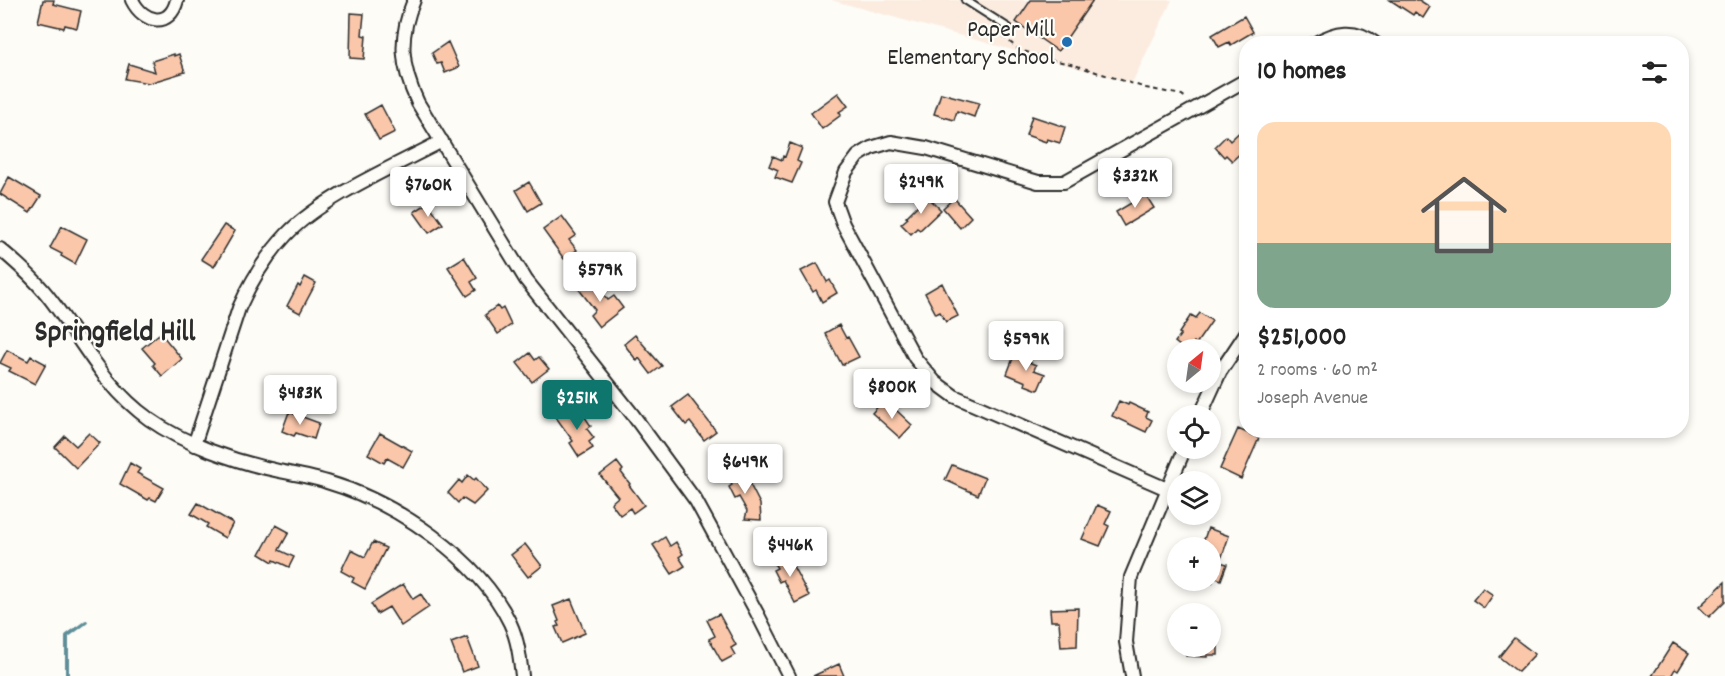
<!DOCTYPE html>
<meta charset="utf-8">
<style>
:root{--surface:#fff;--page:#f2f2f2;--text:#222;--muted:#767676;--line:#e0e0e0;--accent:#0f766e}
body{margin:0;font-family:Dekko,sans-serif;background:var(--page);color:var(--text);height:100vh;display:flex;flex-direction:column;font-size:22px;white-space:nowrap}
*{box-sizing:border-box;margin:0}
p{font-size:20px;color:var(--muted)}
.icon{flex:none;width:33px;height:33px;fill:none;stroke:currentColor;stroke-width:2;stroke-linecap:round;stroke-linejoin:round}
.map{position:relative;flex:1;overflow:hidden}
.details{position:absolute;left:1239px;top:36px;width:450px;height:402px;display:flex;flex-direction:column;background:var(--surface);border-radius:24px;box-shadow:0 3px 9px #0003}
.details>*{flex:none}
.needle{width:39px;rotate:29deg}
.fabs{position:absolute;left:1167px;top:339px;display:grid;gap:12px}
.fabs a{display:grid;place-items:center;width:54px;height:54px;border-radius:50%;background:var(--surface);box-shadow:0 3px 9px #0003;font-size:30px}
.price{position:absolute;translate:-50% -51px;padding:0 14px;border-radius:6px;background:#fff;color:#222;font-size:20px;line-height:39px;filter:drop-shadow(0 2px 3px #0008)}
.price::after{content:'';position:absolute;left:50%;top:36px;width:18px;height:14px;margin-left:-9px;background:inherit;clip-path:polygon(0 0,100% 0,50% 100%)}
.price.active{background:var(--accent);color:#fff}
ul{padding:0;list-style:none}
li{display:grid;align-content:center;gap:12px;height:318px;padding:0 18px}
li+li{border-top:2px solid var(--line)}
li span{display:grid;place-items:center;height:186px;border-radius:18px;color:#555}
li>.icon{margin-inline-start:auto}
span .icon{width:108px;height:108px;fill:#fffc;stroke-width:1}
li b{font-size:26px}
h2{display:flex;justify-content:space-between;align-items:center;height:72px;padding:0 18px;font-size:26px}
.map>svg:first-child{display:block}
</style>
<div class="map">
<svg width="1725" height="676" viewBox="0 0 1725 676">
<rect width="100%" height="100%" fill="#fdfcf7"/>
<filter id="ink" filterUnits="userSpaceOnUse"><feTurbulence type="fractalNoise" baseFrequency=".0167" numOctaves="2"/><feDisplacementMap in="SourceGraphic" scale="12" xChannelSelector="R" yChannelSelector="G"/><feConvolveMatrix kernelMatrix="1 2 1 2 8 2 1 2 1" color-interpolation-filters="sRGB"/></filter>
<g filter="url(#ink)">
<path fill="#fcece0" d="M831,0H1172L1132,83Z"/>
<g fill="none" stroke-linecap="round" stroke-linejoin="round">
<path stroke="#608f99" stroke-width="4" d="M67,676V636L86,622"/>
</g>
<path fill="#fac7aa" stroke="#2b2b2b" stroke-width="1.5" d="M43,0H54L53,4L81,11L77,28L65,25L64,28L38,22Z
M1031,0H1093L1058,51L1016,22Z
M1390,0H1419L1430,7L1423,18L1415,12L1413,15Z
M351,13L364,14L362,35L366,36L364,59L350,58Z
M1244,16L1253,32L1231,45L1229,42L1219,47L1212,35Z
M448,42L459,67L445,73L441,63L437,64L432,53Z
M174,54V56L179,54L185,72L149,83L125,79L129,64L155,72L152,61Z
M838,93L848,106L839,112L841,115L822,129L811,113Z
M941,93L979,103L974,117L957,111L954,120L934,114Z
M381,105L395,132L379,140L365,114Z
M1032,116L1065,127L1060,143L1047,139L1046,142L1026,135Z
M1246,126V148L1232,161L1226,155L1224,157L1215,147L1226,136L1230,141Z
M790,143L802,148L797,161L801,163L792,183L775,177L778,170L769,166L773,156L782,160L783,156L785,157Z
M9,177L41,196L30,213L0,194Z
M529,182L541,203L528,211L516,190Z
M1144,192L1154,208L1124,226L1116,212L1133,202L1131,199Z
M927,196L941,210L920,230L917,228L911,234L901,224L908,218L906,217Z
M954,198L971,217L960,228L943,208Z
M428,203L443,224L429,233L414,212Z
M562,216L576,235L569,240L577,250L564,259L543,230Z
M224,225L235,231L214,267L201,259Z
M62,226L87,239L75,264L61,256L62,254L50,248Z
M464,257L477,278L471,282L476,290L467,296L448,267Z
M817,263L827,282L830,280L837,293L822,302L816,290L813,292L801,271Z
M305,277L316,283L300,313L287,306L298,285L300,287Z
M590,278L608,300L614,296L623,308L599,327L590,315L595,310L578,288Z
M942,283L958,316L946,322L940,312L936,314L925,293Z
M497,306L500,310L503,308L511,325L498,334L485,315Z
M1200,313L1212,321L1196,344L1194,342L1189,350H1185L1175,342L1181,334L1179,333L1191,315L1196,318Z
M839,325L846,338L848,337L859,357L842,365L825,333Z
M159,334L162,338L163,336L182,359L162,376L153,365L155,363L142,348Z
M635,335L662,366L651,374L639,358L637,361L624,344Z
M7,350L28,361L31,356L46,364L35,384L9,371L11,368L0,363Z
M530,353L535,360L539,357L549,369L532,382L517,363Z
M1015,353L1027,358L1026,361L1036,365L1034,370L1045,374L1038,390L1025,385L1026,382L1007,374Z
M688,395L716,431L704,440L690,422L686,425L672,407Z
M1119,401L1128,405L1129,403L1148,412L1146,417L1152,420L1146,432L1112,416Z
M882,402L893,411L895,409L912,425L900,438L872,413Z
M568,408L575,419L583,414L591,426L587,429L594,438L589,442L593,448L579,457L570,443L573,441L555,416Z
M289,412L319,423L314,439L296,433L294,436L282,431Z
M1238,429L1259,438L1241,479L1220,469Z
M89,433L100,443L76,468L55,447L65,436L76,446Z
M380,433L412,451L403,467L387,458L384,463L368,454Z
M617,462L623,470L621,472L630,484L629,485L644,505L633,513L630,508L620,515L611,503L618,497L600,475Z
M130,463L140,469L137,473L164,488L156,501L150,498L148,500L120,484Z
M952,465L985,478L978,495L945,480Z
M742,469L760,504L761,520L745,519L747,511L739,497L735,499L729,487L732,485L727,476Z
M468,475L474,480L476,478L487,491L473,505L462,498L458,503L448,493L459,480L462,483Z
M198,503L233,523L225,538L206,527L208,524L191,514Z
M1097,505L1111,511L1105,524L1109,526L1100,546L1082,539Z
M276,525L289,532L279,550L294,557L289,567L274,560L273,562L260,554Z
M1208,528L1229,536L1220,562L1227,564L1221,580L1214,577L1212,584L1210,548H1201Z
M665,537L670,546L676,542L683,554L679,557L685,566L672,574L653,545Z
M373,542L386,548L365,589L352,582L354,578L341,571L351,550L365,557Z
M525,544L542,566L528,577L511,555Z
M786,553L809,596L795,603L783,580L779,582L773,570L777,568L772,560Z
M1725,582V601L1709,617L1699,607Z
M403,584L413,599L421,594L429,607L401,626L389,607L377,614L371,604Z
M1483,588L1493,595L1484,608L1473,600Z
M571,599L585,633L562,643L555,627L559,626L557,622L559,621L553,606Z
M1078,608L1077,646L1061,647L1059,621H1051L1050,609Z
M719,614L736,645L731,648L735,655L722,662L709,639L715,636L707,620Z
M467,637L478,666L462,672L451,643Z
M1514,638L1535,654L1518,672L1499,657Z
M1673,643L1689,653L1678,671L1675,669L1671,676H1652Z
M1186,646H1218V655H1207V657L1186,656Z
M839,664L844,676H813Z"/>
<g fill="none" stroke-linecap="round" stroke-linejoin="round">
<defs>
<path id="service" d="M965,0L1009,28"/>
<path id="minor" d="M132,0C144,24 170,28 177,0
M414,0C398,38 401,67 418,103L526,280L633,415L696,501L757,613L789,676
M1314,44C1336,31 1355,27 1376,44
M0,249C18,264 37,281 51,300C83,342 105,388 149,419C184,444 236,462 279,471C295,474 311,477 327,482C395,502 479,558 510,623C518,640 520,658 522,676
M1200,416L1220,372L1246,333
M194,445L239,308C251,281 266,256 287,234C324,196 393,167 442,141
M1167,489L954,396L935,382L915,358L843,224L835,202L846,172L858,156L871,148L891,142L926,148L1038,182H1064L1246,80
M1132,676L1126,642L1131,577L1185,448"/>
</defs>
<use href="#service" stroke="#2b2b2b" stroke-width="10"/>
<use href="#minor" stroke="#2b2b2b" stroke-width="16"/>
<path stroke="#2b2b2b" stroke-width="2" stroke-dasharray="4.5 4.5" stroke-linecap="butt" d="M1003,36L1018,49L1047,59L1071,64L1146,88L1182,95L1187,99"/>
<use href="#service" stroke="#fdfcf7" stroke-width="6"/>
<use href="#minor" stroke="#fdfcf7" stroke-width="12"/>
</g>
</g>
<circle fill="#1f6fb2" stroke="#fdfcf7" stroke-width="2" cx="1067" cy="42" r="6"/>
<g text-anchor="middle" stroke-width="4.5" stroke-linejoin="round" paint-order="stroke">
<g font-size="24" fill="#2b2b2b" stroke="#fdfcf7" text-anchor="end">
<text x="1055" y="36">Paper Mill<tspan x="1055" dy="28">Elementary School</tspan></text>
</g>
<g font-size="30" font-weight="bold" fill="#2b2b2b" stroke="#fdfcf7">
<text x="115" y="340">Springfield Hill</text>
</g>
</g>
</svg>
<div class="fabs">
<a><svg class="needle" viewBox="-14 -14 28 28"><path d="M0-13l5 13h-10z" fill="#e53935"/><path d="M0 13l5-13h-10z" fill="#767676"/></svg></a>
<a><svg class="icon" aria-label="locate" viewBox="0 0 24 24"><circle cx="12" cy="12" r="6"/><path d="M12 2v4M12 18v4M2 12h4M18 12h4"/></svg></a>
<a><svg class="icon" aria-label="layers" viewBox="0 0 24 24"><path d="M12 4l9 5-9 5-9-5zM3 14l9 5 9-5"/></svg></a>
<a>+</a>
<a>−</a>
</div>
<b class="price" style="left:1135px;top:209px">$332K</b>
<b class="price" style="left:921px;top:215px">$249K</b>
<b class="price" style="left:428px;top:218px">$760K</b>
<b class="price" style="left:600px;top:303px">$579K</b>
<b class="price" style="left:1026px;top:372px">$599K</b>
<b class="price" style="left:892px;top:420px">$800K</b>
<b class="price" style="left:300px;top:426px">$483K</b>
<b class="price active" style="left:577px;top:431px">$251K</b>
<b class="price" style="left:745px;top:495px">$649K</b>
<b class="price" style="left:790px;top:578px">$446K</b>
<section class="details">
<h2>10 homes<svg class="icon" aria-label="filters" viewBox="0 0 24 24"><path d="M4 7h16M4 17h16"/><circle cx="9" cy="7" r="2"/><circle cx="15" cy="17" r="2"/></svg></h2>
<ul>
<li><span style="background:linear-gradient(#ffd9b3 65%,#7fa58c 0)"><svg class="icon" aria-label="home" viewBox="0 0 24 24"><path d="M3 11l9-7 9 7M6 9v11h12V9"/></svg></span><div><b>$251,000</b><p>2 rooms · 60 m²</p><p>Joseph Avenue</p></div></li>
</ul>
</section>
</div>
